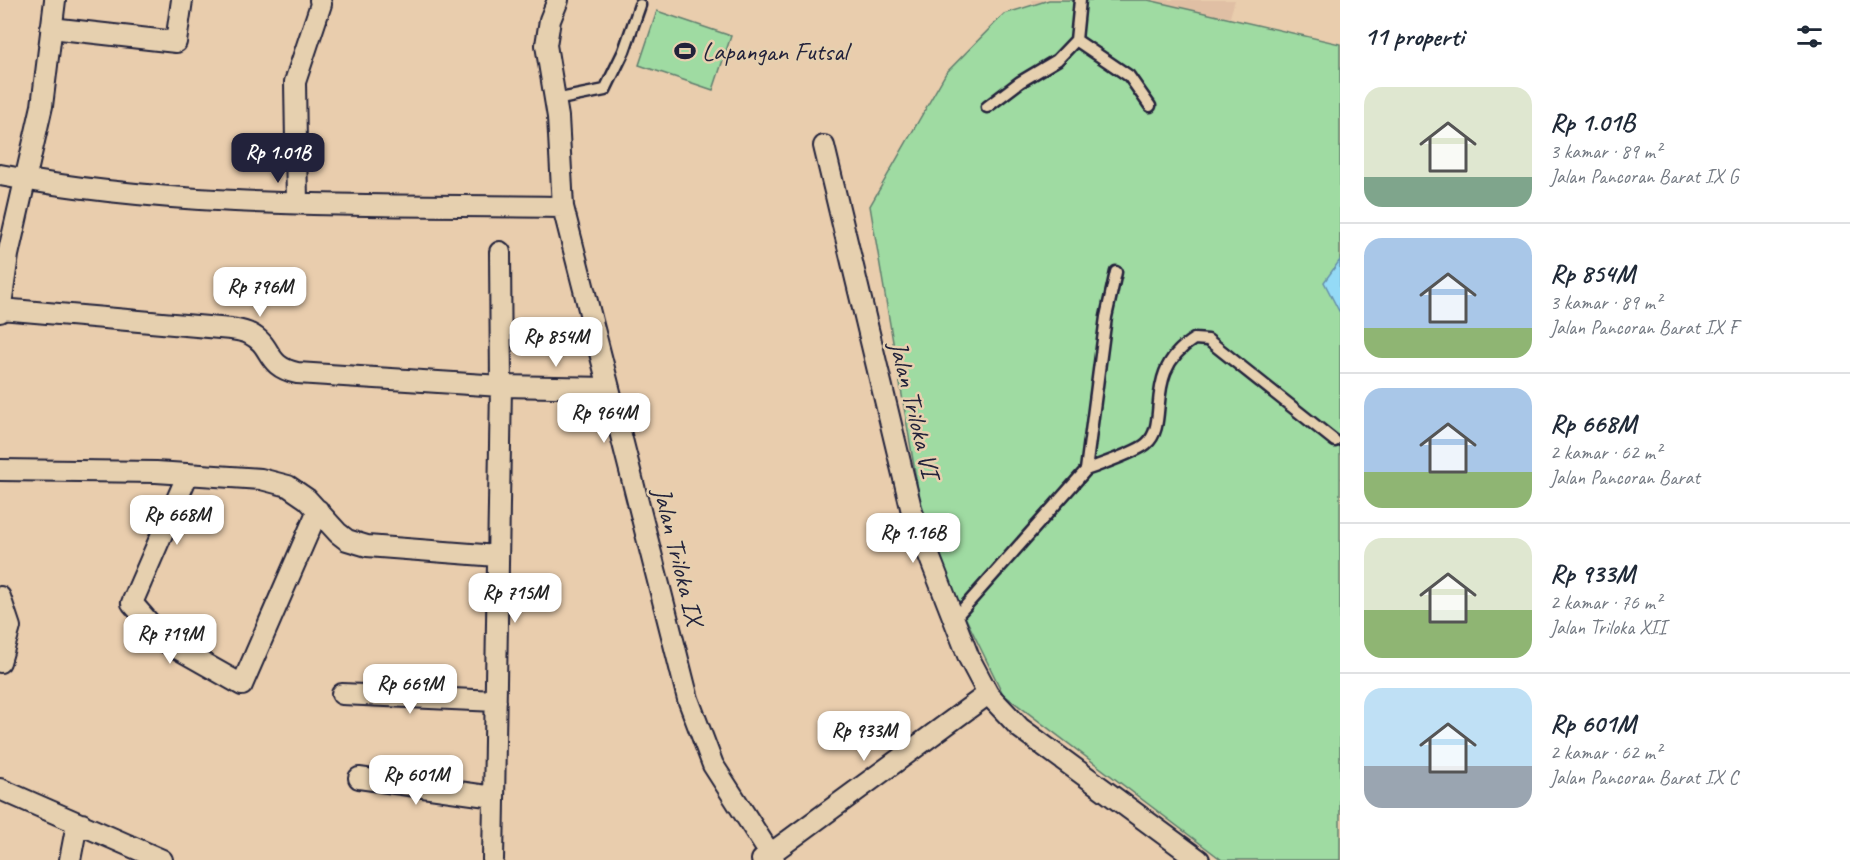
<!DOCTYPE html>
<html lang="id">
<meta charset="utf-8">
<style>
:root{--surface:#fff;--page:#f2f2f3;--text:#1f2937;--muted:#747a83;--line:#e0e1e3;--accent:#22223b}
body{margin:0;font-family:Caveat,sans-serif;background:var(--page);color:var(--text);height:100vh;display:flex;flex-direction:column;font-size:22px;white-space:nowrap}
*{box-sizing:border-box;margin:0}
p{font-size:20px;color:var(--muted)}
.icon{flex:none;width:33px;height:33px;fill:none;stroke:currentColor;stroke-width:2;stroke-linecap:round;stroke-linejoin:round}
.map{position:relative;flex:1;overflow:hidden}
.drawer{display:flex;flex-direction:column;background:var(--surface);width:510px}
.drawer>*{flex:none}
.price{position:absolute;translate:-50% -51px;padding:0 14px;border-radius:12px;background:#fff;color:#222;font-size:20px;line-height:39px;filter:drop-shadow(0 2px 3px #0008)}
.price::after{content:'';position:absolute;left:50%;top:36px;width:18px;height:14px;margin-left:-9px;background:inherit;clip-path:polygon(0 0,100% 0,50% 100%)}
.price.selected{background:var(--accent);color:#fff}
ul{padding:0;list-style:none}
li{display:flex;align-items:center;gap:18px;height:150px;padding:0 24px}
li+li{border-top:2px solid var(--line)}
li span{display:grid;place-items:center;flex:none;width:168px;height:120px;border-radius:18px;color:#555}
li>.icon{margin-inline-start:auto}
span .icon{width:72px;height:72px;fill:#fffc;stroke-width:1}
li b{font-size:26px}
h2{display:flex;justify-content:space-between;align-items:center;height:72px;padding:0 24px;font-size:26px}
main{display:flex;flex:1;min-height:0}
.map>svg:first-child{display:block}
</style>
<main>
<div class="map">
<svg width="1340" height="860" viewBox="0 0 1340 860">
<rect width="100%" height="100%" fill="#e9cdad"/>
<filter id="ink" filterUnits="userSpaceOnUse"><feTurbulence type="fractalNoise" baseFrequency=".0167" numOctaves="2"/><feDisplacementMap in="SourceGraphic" scale="12" xChannelSelector="R" yChannelSelector="G"/><feConvolveMatrix kernelMatrix="1 2 1 2 8 2 1 2 1" color-interpolation-filters="sRGB"/></filter>
<g filter="url(#ink)">
<path fill="#e0bfa4" d="M1032,0H1235L1230,17L1033,3Z"/>
<path fill="#9fdba2" stroke="#607e6e" stroke-width="1.5" d="M1049,0H1148L1340,44V860H1222L1003,694L926,537L870,206L946,73L1004,14Z
M657,11L731,36L713,90L639,65Z"/>
<path fill="#94daf6" stroke="#6690ab" stroke-width="1.5" d="M1340,260V313L1324,282Z"/>
<g fill="none" stroke-linecap="round" stroke-linejoin="round">
<defs>
<path id="lane" d="M1076,40L1129,76L1150,106
M555,100L605,90L624,51L640,5
M987,107L1020,82L1057,60L1076,40L1080,0
M1086,470C1101,464 1135,453 1146,444C1171,424 1141,372 1194,339L1208,340L1335,441
M954,619L1086,470L1106,317L1116,272"/>
<path id="street" d="M558,0L550,20L546,45L558,117L563,207L688,699L713,765L774,860
M51,28L176,42L182,0
M824,146L912,512L969,658L988,694L1020,728L1199,860
M0,175C185,210 375,204 563,207
M297,203L295,82L321,4L320,0
M1,309L231,329C237,330 245,331 250,334C274,346 264,366 297,373L501,386L609,388
M0,312L8,255L42,106L55,0
M0,470L156,472L261,479L288,486L307,499L338,533L347,540L367,546L497,556
M188,474L132,603L166,642L242,685L318,510
M0,597L10,627L0,662
M342,694L496,701
M359,778L494,797
M0,789L162,860
M70,860L75,834L82,824
M493,860L501,386L500,252
M762,860L988,694"/>
</defs>
<use href="#lane" stroke="#22223b" stroke-width="15"/>
<use href="#street" stroke="#22223b" stroke-width="24"/>
<use href="#lane" stroke="#e6d0af" stroke-width="10"/>
<use href="#street" stroke="#e6d0af" stroke-width="20"/>
</g>
</g>
<defs>
<symbol id="stadium-bare" viewBox="-9 -9 18 18"><path d="M0-5a6.5 5 0 1 0 0 10a6.5 5 0 1 0 0-10ZM-3.5-1.8h7v3.6h-7Z" fill="#22223b" stroke="#e6d0af" stroke-width="2.5" paint-order="stroke"/></symbol>
</defs>
<g fill-rule="evenodd">
<use href="#stadium-bare" x="670" y="36" width="30" height="30"/>
</g>
<g text-anchor="middle" stroke-width="5" stroke-linejoin="round" paint-order="stroke">
<g font-size="26" fill="#22223b" stroke="#e6d0af" text-anchor="start">
<text x="702" y="60">Lapangan Futsal</text>
</g>
<g font-size="26" fill="#22223b" stroke="#e6d0af">
<text transform="translate(915 409) rotate(76)" y="9">Jalan Triloka VI</text>
<text transform="translate(679 556) rotate(76)" y="9">Jalan Triloka IX</text>
</g>
</g>
</svg>
<b class="price selected" style="left:278px;top:184px">Rp 1.01B</b>
<b class="price" style="left:260px;top:318px">Rp 796M</b>
<b class="price" style="left:556px;top:368px">Rp 854M</b>
<b class="price" style="left:604px;top:444px">Rp 964M</b>
<b class="price" style="left:177px;top:546px">Rp 668M</b>
<b class="price" style="left:913px;top:564px">Rp 1.16B</b>
<b class="price" style="left:515px;top:624px">Rp 715M</b>
<b class="price" style="left:170px;top:665px">Rp 719M</b>
<b class="price" style="left:410px;top:715px">Rp 669M</b>
<b class="price" style="left:864px;top:762px">Rp 933M</b>
<b class="price" style="left:416px;top:806px">Rp 601M</b>
</div>
<section class="drawer">
<h2>11 properti<svg class="icon" aria-label="filters" viewBox="0 0 24 24"><path d="M4 7h16M4 17h16"/><circle cx="9" cy="7" r="2"/><circle cx="15" cy="17" r="2"/></svg></h2>
<ul>
<li><span style="background:linear-gradient(#dfe7d0 75%,#7fa58c 0)"><svg class="icon" aria-label="home" viewBox="0 0 24 24"><path d="M3 11l9-7 9 7M6 9v11h12V9"/></svg></span><div><b>Rp 1.01B</b><p>3 kamar · 89 m²</p><p>Jalan Pancoran Barat IX G</p></div></li>
<li><span style="background:linear-gradient(#a9c7e8 75%,#8fb573 0)"><svg class="icon" aria-label="home" viewBox="0 0 24 24"><path d="M3 11l9-7 9 7M6 9v11h12V9"/></svg></span><div><b>Rp 854M</b><p>3 kamar · 89 m²</p><p>Jalan Pancoran Barat IX F</p></div></li>
<li><span style="background:linear-gradient(#a9c7e8 70%,#8fb573 0)"><svg class="icon" aria-label="home" viewBox="0 0 24 24"><path d="M3 11l9-7 9 7M6 9v11h12V9"/></svg></span><div><b>Rp 668M</b><p>2 kamar · 62 m²</p><p>Jalan Pancoran Barat</p></div></li>
<li><span style="background:linear-gradient(#dfe7d0 60%,#8fb573 0)"><svg class="icon" aria-label="home" viewBox="0 0 24 24"><path d="M3 11l9-7 9 7M6 9v11h12V9"/></svg></span><div><b>Rp 933M</b><p>2 kamar · 76 m²</p><p>Jalan Triloka XII</p></div></li>
<li><span style="background:linear-gradient(#bfe0f5 65%,#9aa5b1 0)"><svg class="icon" aria-label="home" viewBox="0 0 24 24"><path d="M3 11l9-7 9 7M6 9v11h12V9"/></svg></span><div><b>Rp 601M</b><p>2 kamar · 62 m²</p><p>Jalan Pancoran Barat IX C</p></div></li>
</ul>
</section>
</main>
